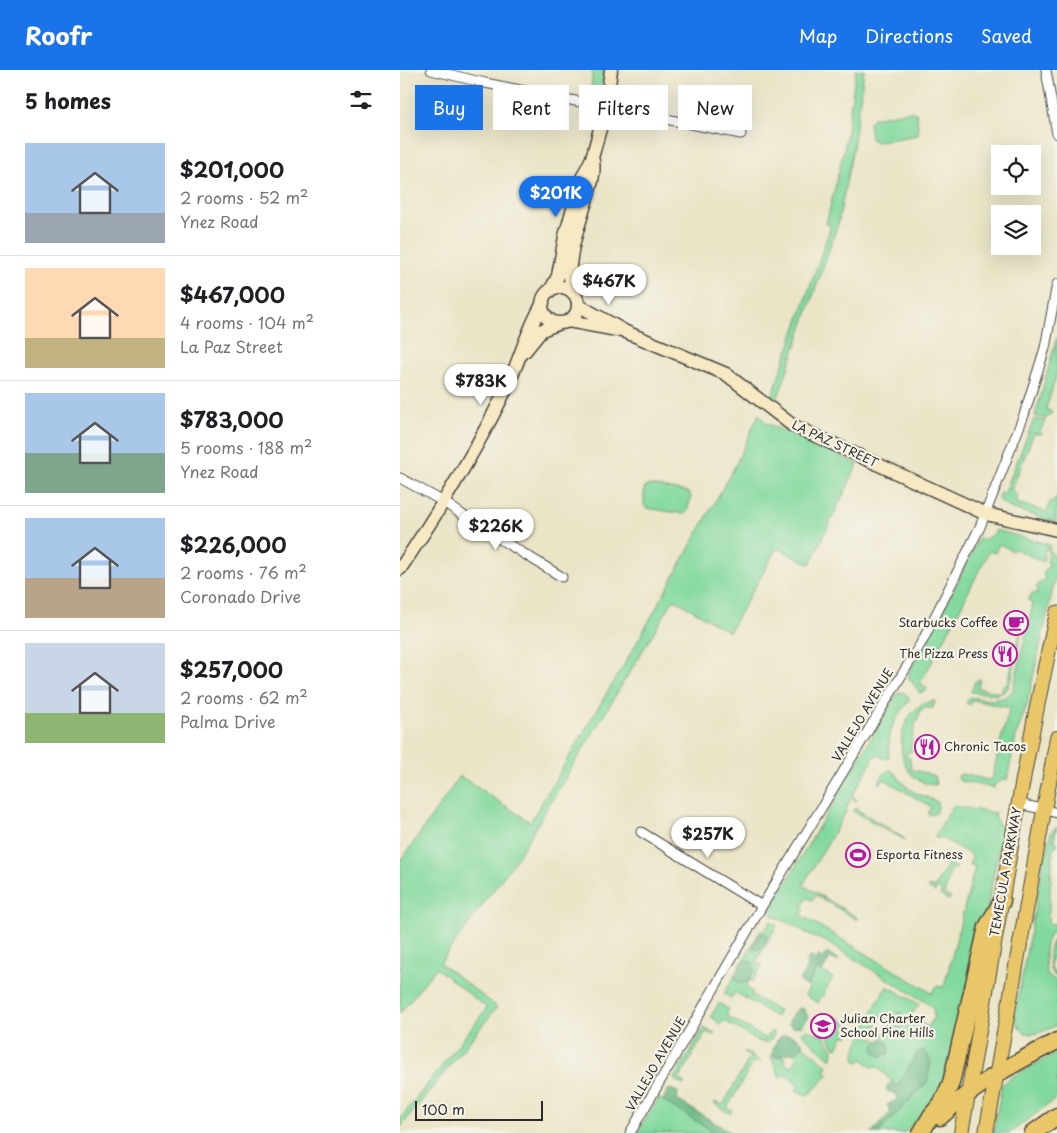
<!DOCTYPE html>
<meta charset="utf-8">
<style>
:root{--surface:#fff;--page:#f6f6f6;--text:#202124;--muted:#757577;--line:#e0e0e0;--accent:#1a73e8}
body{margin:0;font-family:"Playpen Sans",sans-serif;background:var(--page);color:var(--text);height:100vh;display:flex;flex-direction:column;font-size:19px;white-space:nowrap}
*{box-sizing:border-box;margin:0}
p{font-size:16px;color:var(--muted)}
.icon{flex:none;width:28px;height:28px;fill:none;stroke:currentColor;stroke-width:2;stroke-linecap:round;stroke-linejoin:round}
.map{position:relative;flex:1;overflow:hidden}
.drawer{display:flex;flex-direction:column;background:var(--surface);width:400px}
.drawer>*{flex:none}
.top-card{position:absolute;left:15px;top:15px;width:475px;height:45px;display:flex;gap:10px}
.controls{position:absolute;left:591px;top:75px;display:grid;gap:10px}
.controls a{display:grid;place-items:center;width:50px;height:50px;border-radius:0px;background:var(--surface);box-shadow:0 5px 20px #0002;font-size:25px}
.scale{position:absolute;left:15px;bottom:12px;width:128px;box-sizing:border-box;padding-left:5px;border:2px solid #2b2b2b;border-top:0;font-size:14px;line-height:18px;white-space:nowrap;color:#2b2b2b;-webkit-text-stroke:4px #f7f3e8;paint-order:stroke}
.price{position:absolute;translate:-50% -42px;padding:0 11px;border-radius:18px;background:#fff;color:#222;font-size:16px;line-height:32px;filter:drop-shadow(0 1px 2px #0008)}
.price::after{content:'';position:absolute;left:50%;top:30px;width:15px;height:11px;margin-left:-8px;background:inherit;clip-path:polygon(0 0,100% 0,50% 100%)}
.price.current{background:var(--accent);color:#fff}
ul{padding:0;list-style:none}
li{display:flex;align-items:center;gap:15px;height:125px;padding:0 25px}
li+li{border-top:1px solid var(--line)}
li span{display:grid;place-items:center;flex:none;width:140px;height:100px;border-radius:0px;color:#555}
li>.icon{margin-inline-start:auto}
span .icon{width:60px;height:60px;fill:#fffc;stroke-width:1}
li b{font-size:21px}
h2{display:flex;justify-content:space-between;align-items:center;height:60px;padding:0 25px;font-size:21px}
.pill{padding:0 18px;border-radius:0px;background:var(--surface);box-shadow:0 5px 20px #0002;font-size:18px;line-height:45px}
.pill.current{background:var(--accent);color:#fff}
header{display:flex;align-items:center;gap:30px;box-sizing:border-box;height:70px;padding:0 25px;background:var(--accent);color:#fff}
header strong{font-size:24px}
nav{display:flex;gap:28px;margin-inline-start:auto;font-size:18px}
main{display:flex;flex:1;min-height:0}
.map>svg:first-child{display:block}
</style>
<header>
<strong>Roofr</strong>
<nav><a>Map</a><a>Directions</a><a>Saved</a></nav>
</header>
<main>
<section class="drawer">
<h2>5 homes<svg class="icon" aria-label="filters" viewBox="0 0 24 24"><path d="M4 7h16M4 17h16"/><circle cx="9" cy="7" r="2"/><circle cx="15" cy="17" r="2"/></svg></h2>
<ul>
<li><span style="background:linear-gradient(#a9c7e8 70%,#9aa5b1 0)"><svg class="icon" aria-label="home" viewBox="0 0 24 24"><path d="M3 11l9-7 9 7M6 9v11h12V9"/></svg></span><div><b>$201,000</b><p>2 rooms · 52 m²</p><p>Ynez Road</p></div></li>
<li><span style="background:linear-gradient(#ffd9b3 70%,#c2b280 0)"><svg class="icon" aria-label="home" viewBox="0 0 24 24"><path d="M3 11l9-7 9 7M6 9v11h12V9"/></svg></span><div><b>$467,000</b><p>4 rooms · 104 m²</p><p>La Paz Street</p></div></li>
<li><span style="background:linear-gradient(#a9c7e8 60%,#7fa58c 0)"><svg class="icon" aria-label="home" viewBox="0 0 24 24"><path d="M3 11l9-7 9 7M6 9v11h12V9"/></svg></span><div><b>$783,000</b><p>5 rooms · 188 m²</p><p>Ynez Road</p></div></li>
<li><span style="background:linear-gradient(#a9c7e8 60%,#b9a48a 0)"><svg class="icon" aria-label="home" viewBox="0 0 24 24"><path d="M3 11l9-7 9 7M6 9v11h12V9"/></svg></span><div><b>$226,000</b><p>2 rooms · 76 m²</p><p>Coronado Drive</p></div></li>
<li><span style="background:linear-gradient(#c9d6e8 70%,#8fb573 0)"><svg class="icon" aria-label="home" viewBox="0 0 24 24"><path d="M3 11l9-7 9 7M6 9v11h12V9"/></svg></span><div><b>$257,000</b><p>2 rooms · 62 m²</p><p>Palma Drive</p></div></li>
</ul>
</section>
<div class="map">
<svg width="657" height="1063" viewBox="0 0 657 1063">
<rect width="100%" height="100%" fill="#f7f3e8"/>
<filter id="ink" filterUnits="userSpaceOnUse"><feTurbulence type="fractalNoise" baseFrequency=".02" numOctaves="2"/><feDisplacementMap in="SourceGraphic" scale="10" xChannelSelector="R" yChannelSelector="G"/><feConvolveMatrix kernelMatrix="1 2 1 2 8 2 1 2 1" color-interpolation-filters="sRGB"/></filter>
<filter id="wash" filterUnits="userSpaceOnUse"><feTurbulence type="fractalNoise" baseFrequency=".0096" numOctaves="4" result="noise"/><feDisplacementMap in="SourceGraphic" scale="20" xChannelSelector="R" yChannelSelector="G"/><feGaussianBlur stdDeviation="1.12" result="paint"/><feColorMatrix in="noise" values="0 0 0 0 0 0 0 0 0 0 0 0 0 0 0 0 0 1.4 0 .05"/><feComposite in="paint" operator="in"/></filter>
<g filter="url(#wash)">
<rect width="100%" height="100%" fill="#eae5c7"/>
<path fill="#82d99e" stroke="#568264" d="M193,0H204C203,10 200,31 186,28V24L191,17Z
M456,0H464L453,78L438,154L375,336L370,332L431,156L426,154L444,80Z
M511,41L517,44L518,65L477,72L471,69L469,52L473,48Z
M657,267V303L646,339L652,342L646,349L635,346Z
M359,344L366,353L458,394L410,494L377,478L329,562L274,529L117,788L40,893L97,937L0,1058V1049L87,938L36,898L0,943V792L60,706L130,752L235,576L336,394Z
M634,349L645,351L640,361L642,363L640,365L634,363L611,421L618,425L616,433L647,442L650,432L655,430L657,426L656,452L610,438L599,431V423L604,424Z
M250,415L288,422L291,426L287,442L284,444L246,438L244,435V418Z
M596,460L650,475L649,479L657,491V500L627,635L616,666L607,710L604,709L594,715V718L560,711L558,708L559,705L562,704L588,710L592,709L602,665L610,638L572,630L570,635L566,633L570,627C585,629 603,634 613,620L632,538V533L628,530L633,522L636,524L638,520L636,518L641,511L643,512L645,507L643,506L646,498H648L650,494L647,493L649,479H645L643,492L615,479L613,481L599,474L595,483L589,481L541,576L520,613L525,616L527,620L520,623L509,608V603L555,518L579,468L584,470L595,463Z
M622,557L612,607L607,620L597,625L571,622L575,611L577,612L578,609H580L578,618L601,623L603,615H607Z
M503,622L508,626L509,631C492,651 488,662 489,687L485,689L476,684L452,726L456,729L457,731L451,728L446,739L447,740L403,815L458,848L457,850L416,825L412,830L407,828L402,837L404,840L401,845L532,923L536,916L544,917L575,797L569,794L573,786L540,767L538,769L534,767L553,736L595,743V747L600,758H603L585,849L539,1028L504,1063H478L527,1012L496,1016L478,997H472L462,989L459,992L456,991C453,982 458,968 466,964L479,971L481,970L490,952L481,946L476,958V962L474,964L467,960L465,954L487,916L519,934L511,946L528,957L534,947L533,938L527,933L423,870L413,867L395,856L373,846L370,840L497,624Z
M535,631L533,638H524L520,641L518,651H516L510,679L512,680L511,682H507L506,687L510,688L511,699L514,701L515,700L535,706L536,715C487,713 493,634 535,631Z
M489,700C496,701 500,711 506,716C515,725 526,726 537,732L538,738L536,743L531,745L528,744L531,737L484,709L480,714H478L484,703Z
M455,738L505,769V770L453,741Z
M657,757L654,770L657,772V776L653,777L648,853L655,854C656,862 650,862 648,868C644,876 644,898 648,906L657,911V955C639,964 619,973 615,944L645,782L648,781L651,762Z
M544,790L557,798L556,799L551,798L544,825L550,827V829L547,830L540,825L542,821L537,818L535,822L528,818L529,816L534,818L548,794Z
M371,851L377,855L356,892L362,896L353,911L350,910L346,917L353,922L351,925L379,941L376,947L335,922L331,928L324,924L361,860L364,862Z
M653,870V880L657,881V885L651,888L650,896L652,901L657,904V906L653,905C647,896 648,877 653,870Z
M417,899L433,908L418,933L405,925L409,918L407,916Z
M319,933L328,939L327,946L365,968L371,961L375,963L369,972L364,973L358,971L325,951H323L320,955L311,946Z
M433,945L447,953L444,958L450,965L448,966H443L437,978L434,977L426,961L428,953Z
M304,958L315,964L313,965L306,962L279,1009L284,1012V1015L274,1010V1008Z
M406,960L424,965L433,980L432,988H429L402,964V961Z
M402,976H404L427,995V999L424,1000L429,1004L412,1022L406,1025L397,1021L398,1014L385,1004L380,1008L379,1006L371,987L372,985L375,987L384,986L386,994L391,997L398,988L394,983Z
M345,981L361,993L354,991L327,1038L332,1041L330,1044L315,1034V1032L323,1035L350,987L345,984Z
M657,983V1028L610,1063H593L602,1015L613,1006Z
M259,1028L316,1063H237Z"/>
<path fill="#69b985" stroke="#4a7258" d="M364,863L367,864C368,868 363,875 360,879H355L353,877C355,870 358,865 364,863Z
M428,883L438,889L439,892L430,888L422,902L417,899L407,916L399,911L409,894L406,892L410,886L415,890L418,886L422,888Z
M346,890L352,892L355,900L347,912L341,914L337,912L334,907L342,892Z
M400,938L404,939L408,947L402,956L392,957L389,954C390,947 394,941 400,938Z
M500,942L505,951L501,957L496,959L490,951L493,947Z
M384,965C393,964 400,967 404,976L394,983C386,982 380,989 372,985C374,977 376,968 384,965Z
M474 978a8 8 0 1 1 16 0a8 8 0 1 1-16 0Z
M520,980L526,982L531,992L527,1012L478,1063H471L491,1042L487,1035L497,1030V1024L487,1021V1016L492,1011L496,1016L498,1015L517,983Z
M271,1019L278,1022L277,1030L332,1063H316L263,1031L268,1020Z"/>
</g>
<g filter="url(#ink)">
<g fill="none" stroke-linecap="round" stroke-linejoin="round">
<defs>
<path id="street" d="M31,0L85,13L341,64
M646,0L657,64
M0,408L44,432L77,455L162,507
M618,734L643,739L657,743
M241,762L362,836
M230,1063L362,836L523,570L580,457L624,345L645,278L657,214"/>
<path id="secondary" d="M142 235a18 18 0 1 1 36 0a18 18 0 1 1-36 0Z
M150,221L158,206L165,166L182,108L192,88L206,37L211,0
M173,223C163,193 179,157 187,128C191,115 195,104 193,91
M178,235L226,262L326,304L392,355L586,444L657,460
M168,251L217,260
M125,281L142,260L160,253
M0,499C39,441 76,381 107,317C120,289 127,260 143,233"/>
<path id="primary" d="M561,1063C593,889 618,715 657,543
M586,1063L657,668"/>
<path id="highway" d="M540,1047C577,1013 613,994 657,971
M521,1063L531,1046L542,1033L551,1013L587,857L602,831
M633,1063L657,1046"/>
</defs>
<use href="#street" stroke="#484742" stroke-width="11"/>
<use href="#secondary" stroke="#484742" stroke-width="15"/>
<use href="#primary" stroke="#484742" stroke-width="16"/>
<use href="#highway" stroke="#484742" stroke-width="19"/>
<use href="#street" stroke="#fff" stroke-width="9"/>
<use href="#secondary" stroke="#f6e9c3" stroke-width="12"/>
<use href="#primary" stroke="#e9c769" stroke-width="14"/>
<use href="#highway" stroke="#e9c769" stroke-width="16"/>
</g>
</g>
<defs>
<symbol id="cafe-ring" viewBox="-11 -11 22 22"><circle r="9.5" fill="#f7f3e8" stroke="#b5179e" stroke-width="1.5"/><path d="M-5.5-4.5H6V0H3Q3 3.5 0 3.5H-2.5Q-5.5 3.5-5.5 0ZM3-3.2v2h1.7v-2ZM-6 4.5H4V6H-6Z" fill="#b5179e"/></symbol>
<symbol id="restaurant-ring" viewBox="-11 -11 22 22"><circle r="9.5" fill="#f7f3e8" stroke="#b5179e" stroke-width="1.5"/><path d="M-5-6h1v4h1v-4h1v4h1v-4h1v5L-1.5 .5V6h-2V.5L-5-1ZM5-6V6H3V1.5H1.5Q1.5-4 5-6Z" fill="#b5179e"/></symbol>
<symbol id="stadium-ring" viewBox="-11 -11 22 22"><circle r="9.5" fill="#f7f3e8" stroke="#b5179e" stroke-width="1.5"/><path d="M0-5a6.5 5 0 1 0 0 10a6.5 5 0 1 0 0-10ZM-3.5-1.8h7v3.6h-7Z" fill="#b5179e"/></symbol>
<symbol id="school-ring" viewBox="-11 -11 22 22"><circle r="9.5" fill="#f7f3e8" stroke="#b5179e" stroke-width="1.5"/><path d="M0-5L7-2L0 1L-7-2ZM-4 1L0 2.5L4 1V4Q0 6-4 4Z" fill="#b5179e"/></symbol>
</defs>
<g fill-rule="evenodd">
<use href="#cafe-ring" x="602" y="539" width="28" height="28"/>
<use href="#restaurant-ring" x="591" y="570" width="28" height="28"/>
<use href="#restaurant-ring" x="513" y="663" width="28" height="28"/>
<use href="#stadium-ring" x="444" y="771" width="28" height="28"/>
<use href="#school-ring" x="409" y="942" width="28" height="28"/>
</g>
<g text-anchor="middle" stroke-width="4.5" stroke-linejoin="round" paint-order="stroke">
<g font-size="12" fill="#2b2b2b" stroke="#f7f3e8">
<text transform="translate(435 374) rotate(25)" y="4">LA PAZ STREET</text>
<text transform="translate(463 645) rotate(-59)" y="4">VALLEJO AVENUE</text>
<text transform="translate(606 802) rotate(-80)" y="4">TEMECULA PARKWAY</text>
<text transform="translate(256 994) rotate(-60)" y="4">VALLEJO AVENUE</text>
</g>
<g font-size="12" fill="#2b2b2b" stroke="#f7f3e8" text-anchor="start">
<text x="598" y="557" text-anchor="end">Starbucks Coffee</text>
<text x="588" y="588" text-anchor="end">The Pizza Press</text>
<text x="544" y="681">Chronic Tacos</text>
<text x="476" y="789">Esporta Fitness</text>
<text x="440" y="953">Julian Charter<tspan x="440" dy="14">School Pine Hills</tspan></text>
</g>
</g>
</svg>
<div class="controls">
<a><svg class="icon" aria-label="locate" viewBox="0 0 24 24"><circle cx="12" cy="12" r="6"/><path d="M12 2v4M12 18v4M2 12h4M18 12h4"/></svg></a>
<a><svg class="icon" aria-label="layers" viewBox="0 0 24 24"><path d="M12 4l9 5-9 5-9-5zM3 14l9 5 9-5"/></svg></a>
</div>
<div class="scale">100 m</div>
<b class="price current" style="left:156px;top:148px">$201K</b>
<b class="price" style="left:209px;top:236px">$467K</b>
<b class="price" style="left:81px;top:336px">$783K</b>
<b class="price" style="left:96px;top:481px">$226K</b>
<b class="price" style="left:308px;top:789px">$257K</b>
<div class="top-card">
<a class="pill current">Buy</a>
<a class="pill">Rent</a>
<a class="pill">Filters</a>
<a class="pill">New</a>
</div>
</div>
</main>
